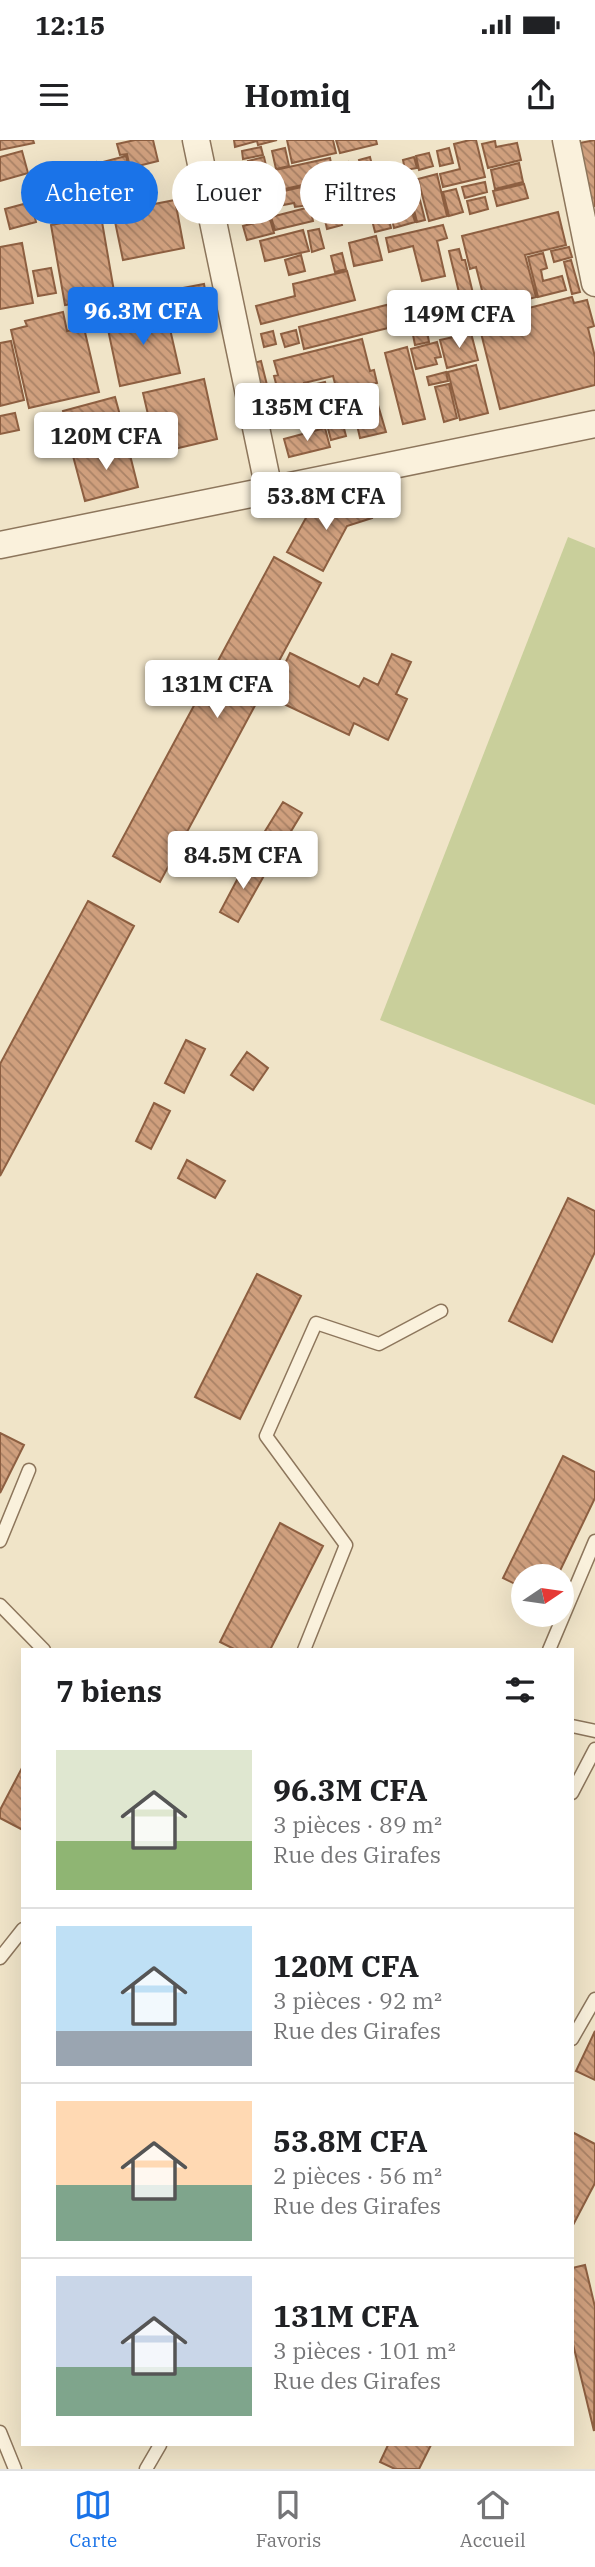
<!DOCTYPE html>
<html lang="fr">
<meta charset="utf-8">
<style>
:root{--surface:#fff;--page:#f6f6f6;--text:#202124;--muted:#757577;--line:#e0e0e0;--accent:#1a73e8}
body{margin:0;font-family:"IBM Plex Serif",serif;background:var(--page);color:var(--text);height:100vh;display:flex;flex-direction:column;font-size:26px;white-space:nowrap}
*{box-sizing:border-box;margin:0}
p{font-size:23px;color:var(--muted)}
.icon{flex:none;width:38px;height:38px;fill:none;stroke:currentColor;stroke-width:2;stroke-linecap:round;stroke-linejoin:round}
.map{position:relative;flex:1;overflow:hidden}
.details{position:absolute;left:21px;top:1508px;width:553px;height:798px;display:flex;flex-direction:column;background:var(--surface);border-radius:0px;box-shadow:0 7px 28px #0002}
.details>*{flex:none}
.guide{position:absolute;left:21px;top:21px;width:553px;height:63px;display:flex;gap:14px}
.needle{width:46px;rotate:77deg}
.controls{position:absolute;left:511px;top:1424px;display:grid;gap:14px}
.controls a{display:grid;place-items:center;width:63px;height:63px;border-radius:50%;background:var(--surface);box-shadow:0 7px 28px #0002;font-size:35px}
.price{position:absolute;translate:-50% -60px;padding:0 16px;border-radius:7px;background:#fff;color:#222;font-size:23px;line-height:46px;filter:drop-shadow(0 2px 4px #0008)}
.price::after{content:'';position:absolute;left:50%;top:42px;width:21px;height:16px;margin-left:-10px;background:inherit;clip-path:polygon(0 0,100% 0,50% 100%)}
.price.active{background:var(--accent);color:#fff}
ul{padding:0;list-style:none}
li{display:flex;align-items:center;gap:21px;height:175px;padding:0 35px}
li+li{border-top:2px solid var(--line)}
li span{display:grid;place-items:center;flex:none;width:196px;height:140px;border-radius:0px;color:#555}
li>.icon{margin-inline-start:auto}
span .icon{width:84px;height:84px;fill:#fffc;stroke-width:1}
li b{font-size:30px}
h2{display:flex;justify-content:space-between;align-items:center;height:84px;padding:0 35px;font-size:30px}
.chip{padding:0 24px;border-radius:32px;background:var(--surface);box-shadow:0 7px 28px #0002;font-size:24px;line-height:63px}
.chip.active{background:var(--accent);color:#fff}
.status{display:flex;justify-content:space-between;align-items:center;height:49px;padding:0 35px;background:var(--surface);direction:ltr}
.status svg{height:19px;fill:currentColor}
header{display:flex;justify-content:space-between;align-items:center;height:91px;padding:0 35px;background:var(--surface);font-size:32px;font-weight:700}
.menu{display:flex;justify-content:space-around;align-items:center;height:98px;border-top:2px solid var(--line);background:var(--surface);font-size:19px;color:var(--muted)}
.menu a{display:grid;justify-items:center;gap:4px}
.menu .active{color:var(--accent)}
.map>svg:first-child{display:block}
</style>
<div class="status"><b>12:15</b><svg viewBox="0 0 49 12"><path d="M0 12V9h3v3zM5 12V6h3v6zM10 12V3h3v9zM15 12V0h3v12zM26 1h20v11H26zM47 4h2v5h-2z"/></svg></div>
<header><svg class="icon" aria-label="menu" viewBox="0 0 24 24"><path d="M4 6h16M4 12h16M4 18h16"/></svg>Homiq<svg class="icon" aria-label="share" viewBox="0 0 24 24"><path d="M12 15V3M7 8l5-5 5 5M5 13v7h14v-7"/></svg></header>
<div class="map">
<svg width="595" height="2329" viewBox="0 0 595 2329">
<defs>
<pattern id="building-back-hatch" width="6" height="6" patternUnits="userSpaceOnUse" patternTransform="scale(1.75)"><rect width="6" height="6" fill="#cf9f7d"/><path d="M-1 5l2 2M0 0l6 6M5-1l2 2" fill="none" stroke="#a98266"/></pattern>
</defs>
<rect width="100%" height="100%" fill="#f0e4c8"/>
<path fill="#c9cf9b" d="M568,397L595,408V965L380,880Z"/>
<path fill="url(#building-back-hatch)" stroke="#8d5f41" stroke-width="2" d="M0,0H33L34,3L0,10Z
M135,0H153L158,21L130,28L127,14L120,15L117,4Z
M234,0H277L258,5L257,1L235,7Z
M287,0H333L336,13L292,23Z
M336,0H376L377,4L340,13Z
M470,0H476L485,37L443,47L440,34L460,29L454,4Z
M595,0V66L591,67L575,4Z
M495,1L496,7L517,3L521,20L488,28L482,4Z
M261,7L263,15L243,19L242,11Z
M285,8L289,26L276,29L272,11Z
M449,8L453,23L440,26L437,11Z
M22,11L28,33L0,41V17Z
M429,13L433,26L419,30L416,16Z
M126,16L137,59L113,65L103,22Z
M264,17L268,34L239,40L237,34L250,31L248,21Z
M370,17L381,61L369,64L359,20Z
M414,17L417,28L405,30L403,20Z
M330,18L334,38L280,50L275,30Z
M96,22L106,68L45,81L35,35Z
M348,22L357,60L341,64L333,25Z
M519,23L523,42L495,49L491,30Z
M401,29L415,82L394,88L381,34Z
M437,34L447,76L429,81L418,39Z
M415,40L425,80L417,82L407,42Z
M332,41L337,65L322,68L317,45Z
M485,42L487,52L465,58L462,47Z
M272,43L276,59L260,62L257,46Z
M524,44L528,58L497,66L493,51Z
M306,46L310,65L295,67L294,63L278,66L275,53Z
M251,47L259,78L245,81L237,51Z
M456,49L463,72L449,76L443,52Z
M485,57L488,69L470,74L467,61Z
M175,60L184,108L123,120L113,72Z
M364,61L368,76L344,82L340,67Z
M31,62L36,82L10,89L5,69Z
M385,64L391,88L375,92L369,68Z
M310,67L313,81L275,90L271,77Z
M338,68L342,85L327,89L323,71Z
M558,72L566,105L525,115L536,157L487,170L476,127L470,129L462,96Z
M101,76L115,157L65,165L51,85Z
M270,79L274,93L247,100L243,86Z
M443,85L447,98L437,101L445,136L422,141L413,106L389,112L386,98Z
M319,89L324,108L312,112L308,91Z
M303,90L309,111L265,121L260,101Z
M376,96L382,120L354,126L349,103Z
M22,103L33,163L0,169V107Z
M569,107L572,117L554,122L551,111Z
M459,109L462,120H465L476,166L463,169L449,111Z
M342,113L346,129L335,132L331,116Z
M543,113L547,128L541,130L543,141L562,136L566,150L538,157L528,117Z
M301,115L305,131L289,135L285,120Z
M571,120L580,152L572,154L564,122Z
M51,128L56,153L38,156L33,131Z
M347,131L355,160L261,184L256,166L295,156L293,144Z
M204,144L207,161L169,168L167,151Z
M418,157L424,179L304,209L299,187Z
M572,157L574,163L587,160L594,186L588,188L595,217V245L500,269L478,181Z
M165,167L180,233L120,246L106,180Z
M63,172L67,191L84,188L99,252L29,268L11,190L27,186L25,181Z
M296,190L299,203L285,207L281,194Z
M273,191L276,204L264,207L261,194Z
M427,191L429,202L415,205L413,195Z
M471,193L478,220L447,228L440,200Z
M362,199L370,231L374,230L377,243L370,244L375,266L378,265L386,292L360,298L355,276L344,278L333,236L304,243L308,263L283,270L274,236L278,235L274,221Z
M11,201L24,260L0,266V203Z
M437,202L441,217L435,218L437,224L416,229L411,209Z
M407,207L425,279L403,284L385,213Z
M261,221L271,261L257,265L247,225Z
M476,225L488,273L460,280L448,232Z
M446,232L448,241L429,245L427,237Z
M204,239L217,299L157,313L143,253Z
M325,242L331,263L314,267L308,246Z
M449,244L457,278L444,282L435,247Z
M115,257L127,301L74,315L63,271Z
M311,268L314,281L299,285L296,271Z
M15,273L19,290L0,294V276Z
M340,273L346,296L331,300L325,277Z
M325,288L330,307L289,317L284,299Z
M127,303L138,347L85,361L73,316Z
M368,359L372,378L347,386L323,431L287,412L312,367L319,371Z
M274,417L321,443L160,742L113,716Z
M290,513L359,547L364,538L378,545L392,514L411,522L396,554L407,559L388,600L354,583L349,595L269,557Z
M283,662L302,673L273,721L254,709Z
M247,721L266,732L238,782L220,772Z
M88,761L134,786L0,1036V924Z
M186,900L205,909L184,953L165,943Z
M247,912L268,928L253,950L231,935Z
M154,963L170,971L151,1009L136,1001Z
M187,1020L225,1041L215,1058L178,1038Z
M568,1058L595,1071V1112L552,1202L509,1181Z
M257,1134L301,1156L240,1279L195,1257Z
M0,1293L24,1305L0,1353Z
M563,1316L595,1332V1358L557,1437H523V1448L503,1438Z
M280,1383L323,1406L270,1510H236L220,1502Z
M23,1626V1690L0,1678V1670Z
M595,1891V1940L576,1931Z
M572,1992L595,2004V2043L572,2087Z
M585,2125L595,2167L594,2291L572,2200V2128Z
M388,2305H431L419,2329H395L380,2322Z"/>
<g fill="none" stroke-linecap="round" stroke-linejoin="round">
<defs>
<path id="service" d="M0,1401L29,1330
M0,1465L44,1510
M304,1510L346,1405L266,1296L316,1183L379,1204L441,1171
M549,1510L595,1401
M572,1586L595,1591
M572,1653L595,1609
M0,1818L23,1789
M572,1899L595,1859
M0,2292L15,2329
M146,2329L160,2305"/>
<path id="minor" d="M196,0L269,350
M566,0L595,143
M0,405L595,284"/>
</defs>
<use href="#service" stroke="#8d765c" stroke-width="15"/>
<use href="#minor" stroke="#8d765c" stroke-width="29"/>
<use href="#service" stroke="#faf1dc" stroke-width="12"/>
<use href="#minor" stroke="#faf1dc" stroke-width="26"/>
</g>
</svg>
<div class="controls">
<a><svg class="needle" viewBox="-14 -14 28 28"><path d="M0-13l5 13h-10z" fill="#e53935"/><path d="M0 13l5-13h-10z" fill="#757577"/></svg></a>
</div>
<b class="price active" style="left:143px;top:207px">96.3M CFA</b>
<b class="price" style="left:459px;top:210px">149M CFA</b>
<b class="price" style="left:307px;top:303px">135M CFA</b>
<b class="price" style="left:106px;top:332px">120M CFA</b>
<b class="price" style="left:326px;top:392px">53.8M CFA</b>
<b class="price" style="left:217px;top:580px">131M CFA</b>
<b class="price" style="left:243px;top:751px">84.5M CFA</b>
<div class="guide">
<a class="chip active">Acheter</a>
<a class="chip">Louer</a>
<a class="chip">Filtres</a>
</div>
<section class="details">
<h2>7 biens<svg class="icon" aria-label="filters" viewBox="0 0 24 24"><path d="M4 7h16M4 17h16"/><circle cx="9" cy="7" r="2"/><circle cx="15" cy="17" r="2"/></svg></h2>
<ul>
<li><span style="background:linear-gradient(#dfe7d0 65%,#8fb573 0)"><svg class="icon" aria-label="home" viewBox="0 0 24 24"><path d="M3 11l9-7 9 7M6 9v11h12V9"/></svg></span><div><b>96.3M CFA</b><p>3 pièces · 89 m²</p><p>Rue des Girafes</p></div></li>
<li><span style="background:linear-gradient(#bfe0f5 75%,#9aa5b1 0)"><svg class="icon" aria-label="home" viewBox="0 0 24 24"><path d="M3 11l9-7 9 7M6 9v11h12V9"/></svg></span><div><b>120M CFA</b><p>3 pièces · 92 m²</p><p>Rue des Girafes</p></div></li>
<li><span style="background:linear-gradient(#ffd9b3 60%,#7fa58c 0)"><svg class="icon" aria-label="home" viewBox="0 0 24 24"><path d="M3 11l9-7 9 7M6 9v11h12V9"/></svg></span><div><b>53.8M CFA</b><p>2 pièces · 56 m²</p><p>Rue des Girafes</p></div></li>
<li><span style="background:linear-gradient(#c9d6e8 65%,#7fa58c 0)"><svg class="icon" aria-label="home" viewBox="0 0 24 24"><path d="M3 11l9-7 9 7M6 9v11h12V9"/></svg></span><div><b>131M CFA</b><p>3 pièces · 101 m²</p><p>Rue des Girafes</p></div></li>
</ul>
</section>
</div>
<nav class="menu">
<a class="active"><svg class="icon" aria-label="map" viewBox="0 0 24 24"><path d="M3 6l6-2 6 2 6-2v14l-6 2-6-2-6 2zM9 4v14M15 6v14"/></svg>Carte</a>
<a><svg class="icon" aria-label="saved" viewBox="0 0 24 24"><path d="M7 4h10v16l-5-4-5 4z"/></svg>Favoris</a>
<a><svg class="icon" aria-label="home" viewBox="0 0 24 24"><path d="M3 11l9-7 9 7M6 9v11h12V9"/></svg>Accueil</a>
</nav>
